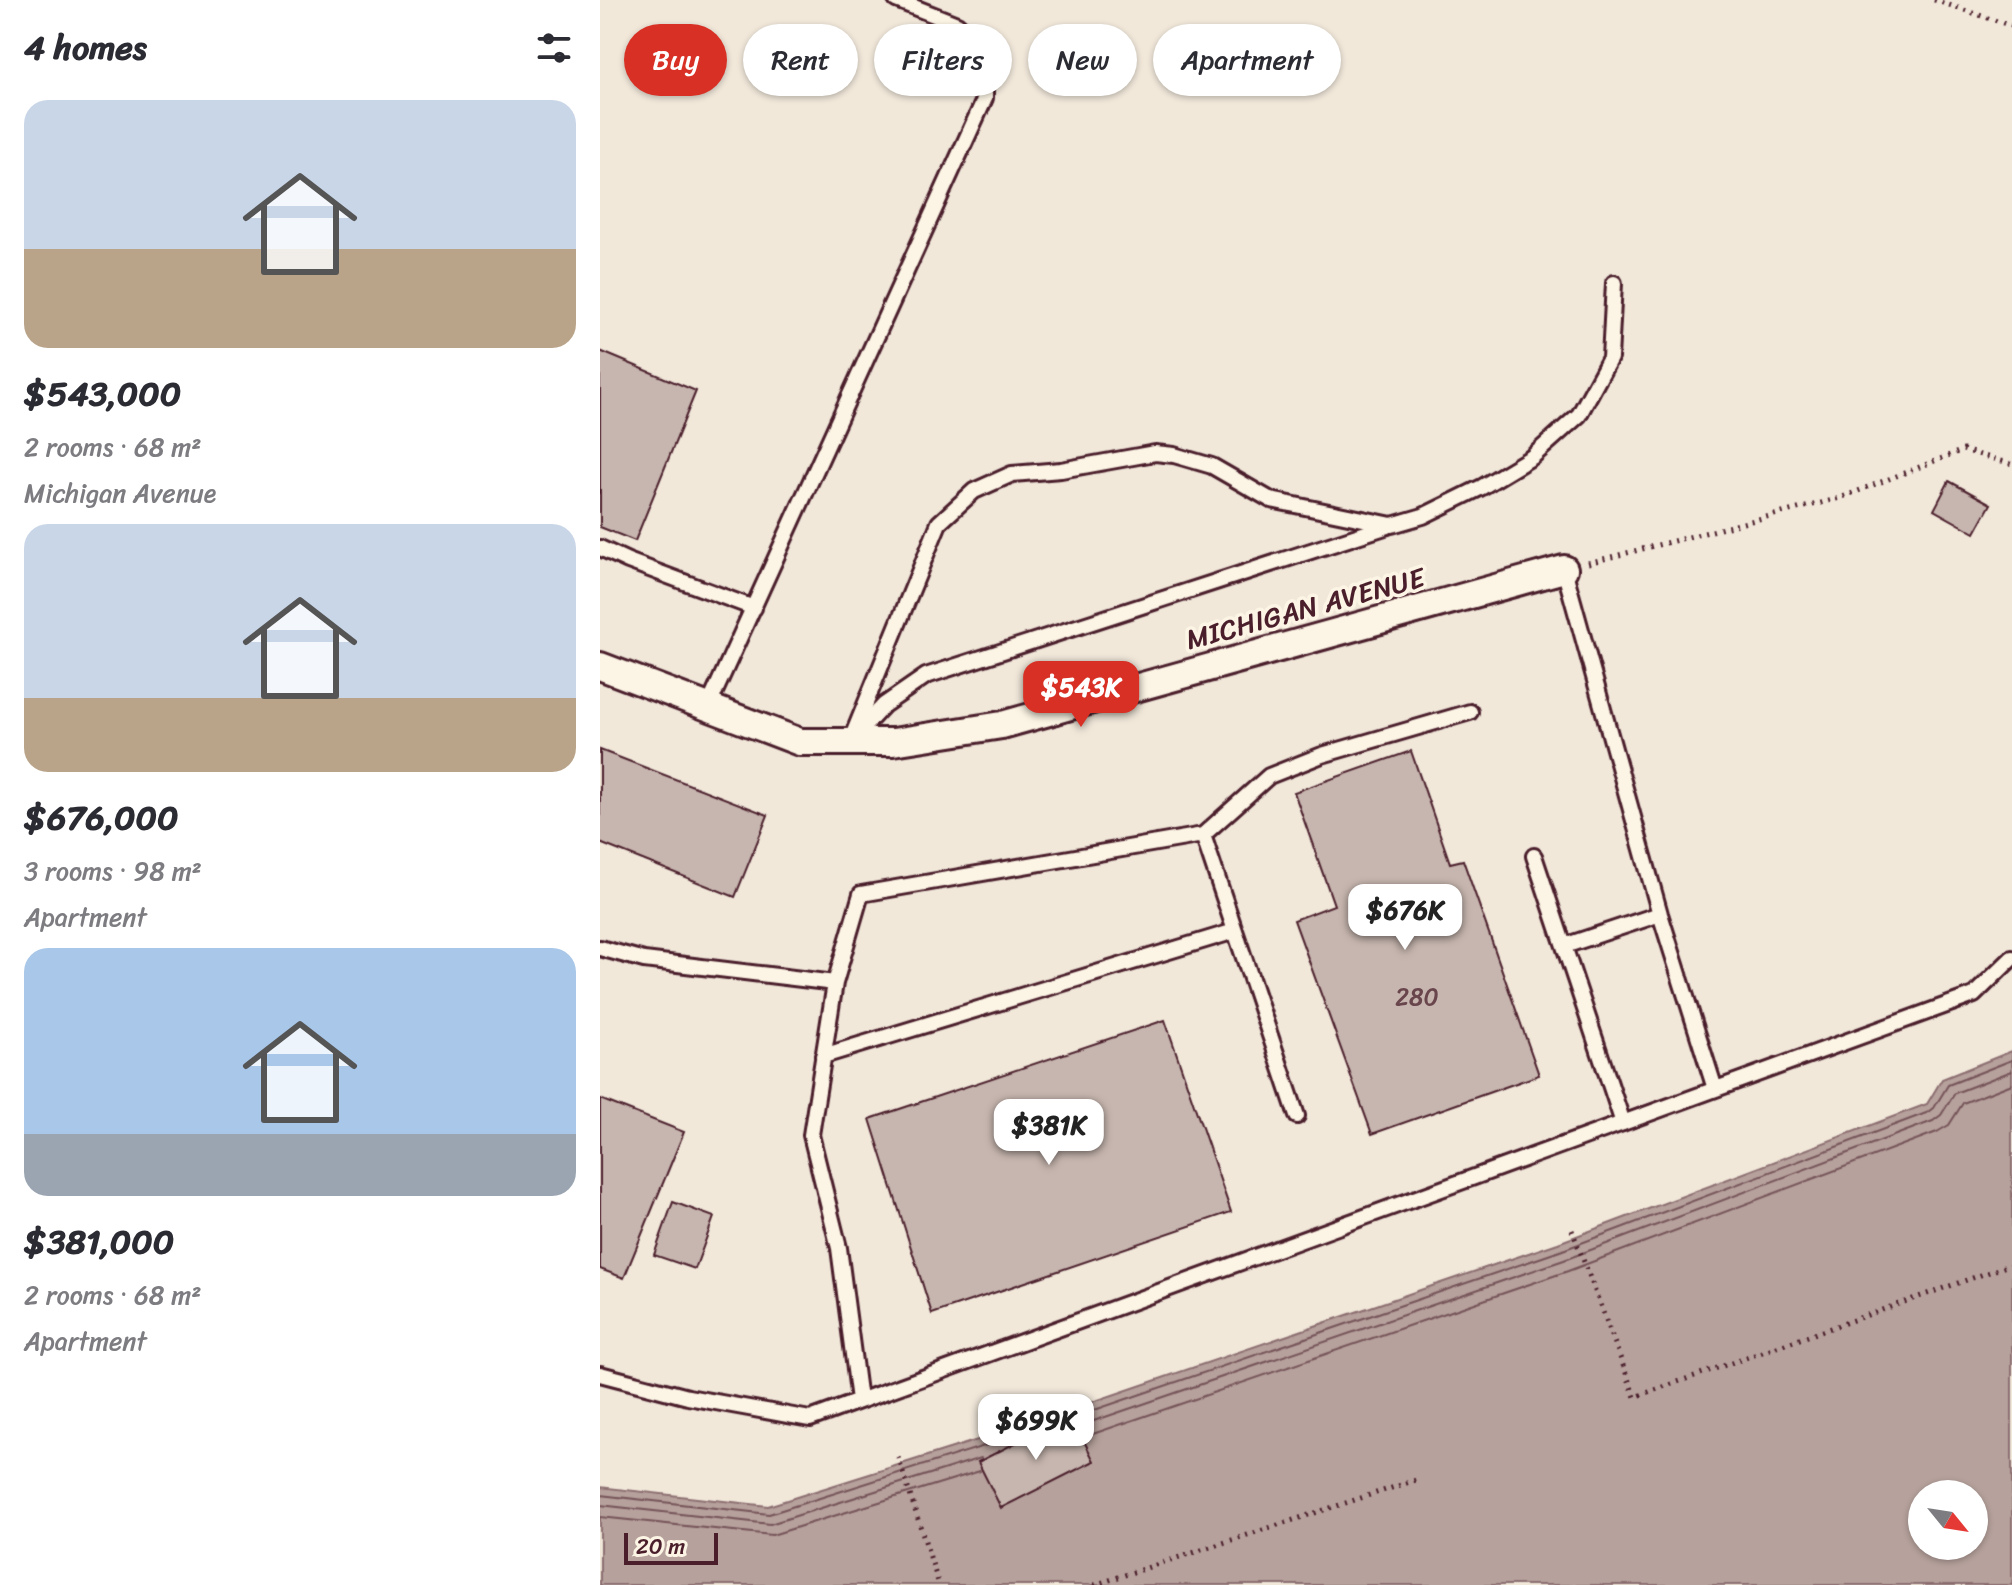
<!DOCTYPE html>
<meta charset="utf-8">
<style>
:root{--surface:#fff;--page:#f7f7f7;--text:#2b2b33;--muted:#7c7c81;--accent:#d93025}
body{margin:0;font-family:Sriracha,sans-serif;background:var(--page);color:var(--text);height:100vh;display:flex;flex-direction:column;font-size:30px;white-space:nowrap}
*{box-sizing:border-box;margin:0}
p{font-size:26px;color:var(--muted)}
.icon{flex:none;width:44px;height:44px;fill:none;stroke:currentColor;stroke-width:2;stroke-linecap:round;stroke-linejoin:round}
.map{position:relative;flex:1;overflow:hidden}
.side{display:flex;flex-direction:column;background:var(--surface);width:600px}
.side>*{flex:none}
.guide{position:absolute;left:24px;top:24px;width:760px;height:72px;display:flex;gap:16px}
.needle{width:52px;rotate:120deg}
.buttons{position:absolute;left:1308px;top:1480px;display:grid;gap:16px}
.buttons a{display:grid;place-items:center;width:80px;height:80px;border-radius:50%;background:var(--surface);box-shadow:0 2px 6px #0004;font-size:40px}
.scale{position:absolute;left:24px;bottom:20px;width:94px;box-sizing:border-box;padding-left:8px;border:4px solid #4a1f2b;border-top:0;font-size:22px;line-height:28px;white-space:nowrap;color:#4a1f2b;-webkit-text-stroke:6px #fcf5e5;paint-order:stroke}
.price{position:absolute;translate:-50% -68px;padding:0 18px;border-radius:16px;background:#fff;color:#222;font-size:26px;line-height:52px;filter:drop-shadow(0 2px 4px #0008)}
.price::after{content:'';position:absolute;left:50%;top:48px;width:24px;height:18px;margin-left:-12px;background:inherit;clip-path:polygon(0 0,100% 0,50% 100%)}
.price.active{background:var(--accent);color:#fff}
ul{padding:0;list-style:none}
li{display:grid;align-content:center;gap:16px;height:424px;padding:0 24px}
li span{display:grid;place-items:center;height:248px;border-radius:24px;color:#555}
li>.icon{margin-inline-start:auto}
span .icon{width:144px;height:144px;fill:#fffc;stroke-width:1}
li b{font-size:34px}
h2{display:flex;justify-content:space-between;align-items:center;height:96px;padding:0 24px;font-size:34px}
.tag{padding:0 28px;border-radius:36px;background:var(--surface);box-shadow:0 2px 6px #0004;font-size:28px;line-height:72px}
.tag.active{background:var(--accent);color:#fff}
main{display:flex;flex:1;min-height:0}
.map>svg:first-child{display:block}
</style>
<main>
<section class="side">
<h2>4 homes<svg class="icon" aria-label="filters" viewBox="0 0 24 24"><path d="M4 7h16M4 17h16"/><circle cx="9" cy="7" r="2"/><circle cx="15" cy="17" r="2"/></svg></h2>
<ul>
<li><span style="background:linear-gradient(#c9d6e8 60%,#b9a48a 0)"><svg class="icon" aria-label="home" viewBox="0 0 24 24"><path d="M3 11l9-7 9 7M6 9v11h12V9"/></svg></span><div><b>$543,000</b><p>2 rooms · 68 m²</p><p>Michigan Avenue</p></div></li>
<li><span style="background:linear-gradient(#c9d6e8 70%,#b9a48a 0)"><svg class="icon" aria-label="home" viewBox="0 0 24 24"><path d="M3 11l9-7 9 7M6 9v11h12V9"/></svg></span><div><b>$676,000</b><p>3 rooms · 98 m²</p><p>Apartment</p></div></li>
<li><span style="background:linear-gradient(#a9c7e8 75%,#9aa5b1 0)"><svg class="icon" aria-label="home" viewBox="0 0 24 24"><path d="M3 11l9-7 9 7M6 9v11h12V9"/></svg></span><div><b>$381,000</b><p>2 rooms · 68 m²</p><p>Apartment</p></div></li>
</ul>
</section>
<div class="map">
<svg width="1412" height="1585" viewBox="0 0 1412 1585">
<rect width="100%" height="100%" fill="#f1e8da"/>
<filter id="ink" filterUnits="userSpaceOnUse"><feTurbulence type="fractalNoise" baseFrequency=".0125" numOctaves="2"/><feDisplacementMap in="SourceGraphic" scale="16" xChannelSelector="R" yChannelSelector="G"/><feConvolveMatrix kernelMatrix="1 2 1 2 8 2 1 2 1" color-interpolation-filters="sRGB"/></filter>
<g filter="url(#ink)">
<path fill="#b6a19c" stroke="#8b6d6f" stroke-width="2" fill-rule="evenodd" d="M1412,1051V1585H0V1487L168,1506L419,1427L958,1243L1327,1104L1342,1079ZM1322,1494H1374V1546H1322Z"/>
<g fill="none" stroke-linecap="round" stroke-linejoin="round">
<path stroke="#755358" stroke-width="2" d="M474,1417L960,1251L1329,1112L1334,1108L1348,1085L1412,1060
M479,1426L964,1260L1333,1121L1341,1115L1355,1093L1412,1071
M484,1437L968,1271L1337,1132L1349,1125L1363,1103L1412,1084
M0,1495L169,1514L438,1429
M0,1505L170,1524L381,1458
M0,1517L172,1535L380,1471"/>
</g>
<path fill="#c7b6af" stroke="#4a1f2b" stroke-width="2" d="M0,351L96,391L35,541L0,527Z
M1349,481L1391,504L1375,533L1334,510Z
M0,750L168,815L135,897L0,843Z
M811,751L850,863L863,860L939,1075L772,1134L694,920L734,905L694,792Z
M565,1020L631,1212L332,1314L270,1119Z
M0,1099L84,1132L24,1278L0,1269Z
M73,1202L114,1217L95,1269L54,1255Z
M471,1415L494,1461L401,1508L378,1462Z"/>
<g fill="none" stroke-linecap="round" stroke-linejoin="round">
<defs>
<path id="lane" d="M0,548L28,561L154,608
M964,569L1060,914L1115,1089
M108,707L385,98V49L357,24L296,0
M258,733L284,705L326,676L788,526
M250,742L339,523L374,491L412,474L461,470L555,453L574,455L612,466L671,500L792,525L823,516L882,487L932,457L979,415L1010,358L1014,283
M603,835L697,1116
M934,856L1023,1123
M964,946L1060,914
M0,948L44,960L235,983L211,1135L239,1248L259,1400
M235,983L261,894L603,835L669,776L722,755L870,712
M223,1056L635,931
M0,1374L88,1397L210,1419L1374,995L1412,958"/>
<path id="street" d="M0,666L200,742H293L402,725L964,569"/>
</defs>
<use href="#lane" stroke="#4a1f2b" stroke-width="20"/>
<use href="#street" stroke="#4a1f2b" stroke-width="32"/>
<path stroke="#4a1f2b" stroke-width="5" stroke-dasharray="2 6" stroke-linecap="butt" d="M1334,0L1412,26
M988,563L1240,498L1363,450L1412,464
M972,1230L1035,1397L1412,1264
M298,1457L339,1585
M494,1585L816,1480"/>
<use href="#lane" stroke="#fcf5e5" stroke-width="14"/>
<use href="#street" stroke="#fcf5e5" stroke-width="26"/>
</g>
</g>
<g text-anchor="middle" stroke-width="7" stroke-linejoin="round" paint-order="stroke">
<g font-size="24" fill="#69454c">
<text x="817" y="1005">280</text>
</g>
<g font-size="28" fill="#4a1f2b" stroke="#fcf5e5">
<text transform="translate(705 608) rotate(-15)" y="10">MICHIGAN AVENUE</text>
</g>
</g>
</svg>
<div class="buttons">
<a><svg class="needle" viewBox="-14 -14 28 28"><path d="M0-13l5 13h-10z" fill="#e53935"/><path d="M0 13l5-13h-10z" fill="#7c7c81"/></svg></a>
</div>
<div class="scale">20 m</div>
<b class="price active" style="left:481px;top:729px">$543K</b>
<b class="price" style="left:805px;top:952px">$676K</b>
<b class="price" style="left:449px;top:1167px">$381K</b>
<b class="price" style="left:436px;top:1462px">$699K</b>
<div class="guide">
<a class="tag active">Buy</a>
<a class="tag">Rent</a>
<a class="tag">Filters</a>
<a class="tag">New</a>
<a class="tag">Apartment</a>
</div>
</div>
</main>
